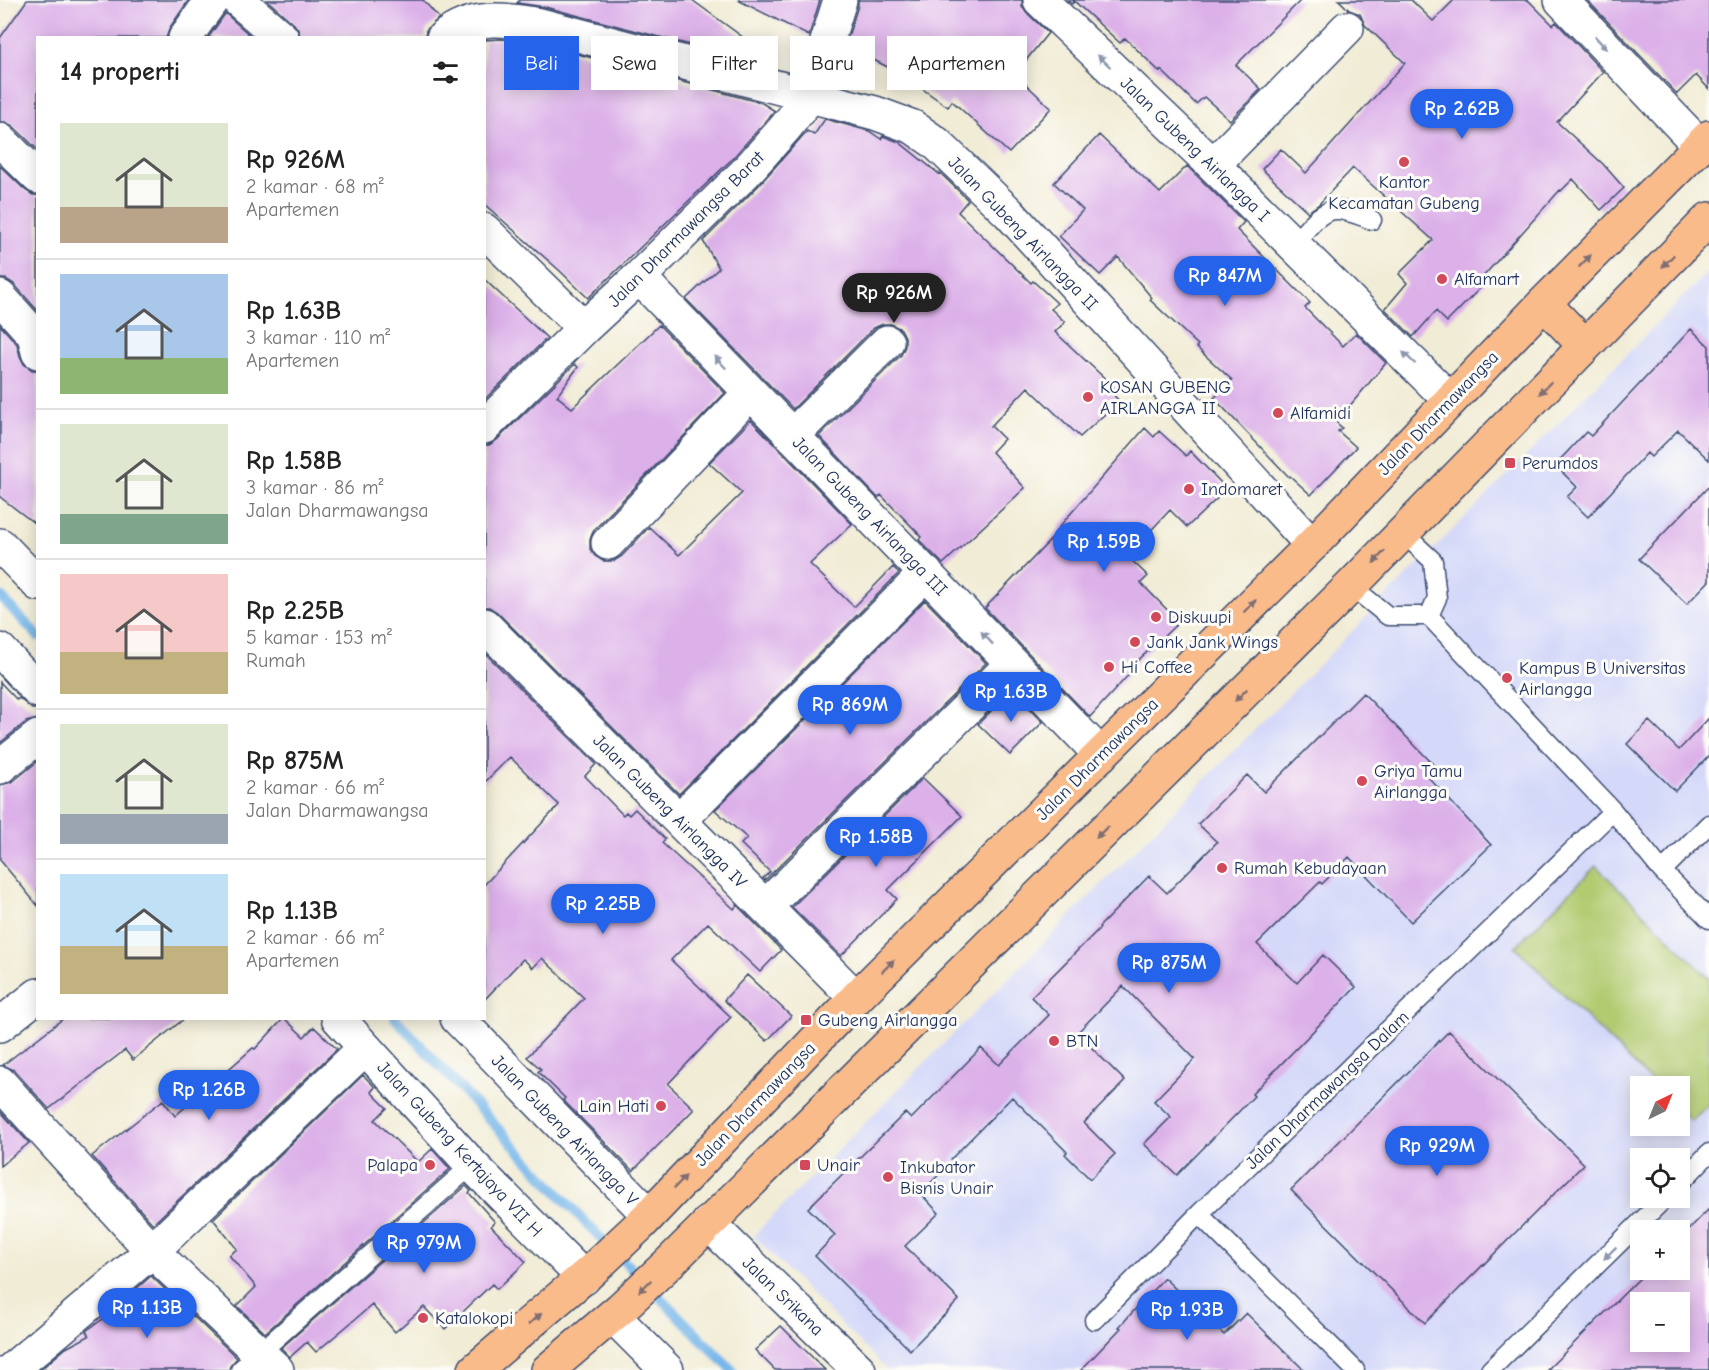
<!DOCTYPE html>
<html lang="id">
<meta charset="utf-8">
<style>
:root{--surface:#fff;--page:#f2f2f2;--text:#222;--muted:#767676;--line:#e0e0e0;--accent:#2563eb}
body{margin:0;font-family:"Comic Neue",sans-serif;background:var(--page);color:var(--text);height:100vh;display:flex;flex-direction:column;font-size:22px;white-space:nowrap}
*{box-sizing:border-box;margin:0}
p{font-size:20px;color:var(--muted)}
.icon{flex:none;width:33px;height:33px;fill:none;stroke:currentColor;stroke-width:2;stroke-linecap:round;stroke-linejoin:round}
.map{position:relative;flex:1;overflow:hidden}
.drawer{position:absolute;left:36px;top:36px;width:450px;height:984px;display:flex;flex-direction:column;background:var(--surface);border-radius:0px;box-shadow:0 3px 15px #0003}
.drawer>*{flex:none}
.hud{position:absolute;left:504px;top:36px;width:570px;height:54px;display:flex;gap:12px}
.needle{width:39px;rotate:43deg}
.tools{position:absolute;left:1630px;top:1076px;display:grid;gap:12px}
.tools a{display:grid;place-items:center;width:60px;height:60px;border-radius:0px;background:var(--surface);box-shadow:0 3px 15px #0003;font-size:30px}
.price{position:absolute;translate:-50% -51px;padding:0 14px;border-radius:21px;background:var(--accent);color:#fff;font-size:20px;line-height:39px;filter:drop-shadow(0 2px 3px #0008)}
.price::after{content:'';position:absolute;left:50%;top:36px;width:18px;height:14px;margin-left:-9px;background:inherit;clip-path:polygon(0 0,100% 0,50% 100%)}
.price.current{background:#222;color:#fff}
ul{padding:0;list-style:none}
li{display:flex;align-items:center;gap:18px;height:150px;padding:0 24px}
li+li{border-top:2px solid var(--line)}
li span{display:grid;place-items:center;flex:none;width:168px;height:120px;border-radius:0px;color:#555}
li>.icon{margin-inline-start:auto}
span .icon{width:72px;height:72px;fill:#fffc;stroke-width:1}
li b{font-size:26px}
h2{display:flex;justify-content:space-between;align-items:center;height:72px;padding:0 24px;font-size:26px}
.tag{padding:0 21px;border-radius:0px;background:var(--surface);box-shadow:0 3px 15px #0003;font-size:21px;line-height:54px}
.tag.current{background:var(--accent);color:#fff}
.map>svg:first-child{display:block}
</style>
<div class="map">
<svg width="1709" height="1370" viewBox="0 0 1709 1370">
<rect width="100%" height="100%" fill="#fdfcf7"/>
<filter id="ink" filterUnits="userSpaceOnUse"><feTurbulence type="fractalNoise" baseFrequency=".0167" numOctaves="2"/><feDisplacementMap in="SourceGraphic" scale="12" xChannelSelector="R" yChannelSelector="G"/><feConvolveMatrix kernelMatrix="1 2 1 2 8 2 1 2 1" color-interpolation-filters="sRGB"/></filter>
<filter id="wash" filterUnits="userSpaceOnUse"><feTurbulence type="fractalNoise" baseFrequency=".008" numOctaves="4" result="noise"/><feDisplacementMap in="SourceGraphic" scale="24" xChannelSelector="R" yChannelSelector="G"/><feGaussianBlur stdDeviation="1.35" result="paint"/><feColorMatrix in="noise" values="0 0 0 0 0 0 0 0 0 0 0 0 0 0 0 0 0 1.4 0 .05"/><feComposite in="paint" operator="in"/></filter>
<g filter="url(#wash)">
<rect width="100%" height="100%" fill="#f1ecd5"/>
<path fill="#d4d8f9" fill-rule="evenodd" d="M1709,271V1370H887L753,1236ZM1641,1086H1680V1125H1641ZM1641,1158H1680V1197H1641ZM1641,1230H1680V1269H1641ZM1641,1302H1680V1341H1641Z"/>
<path fill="#b2cb71" stroke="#667d68" stroke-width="1.5" d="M1596,866L1709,978V1104L1691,1121L1680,1110V1086H1656L1515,947Z"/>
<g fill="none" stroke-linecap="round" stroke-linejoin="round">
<path stroke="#75b6ea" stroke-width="10" d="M0,596L38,636
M395,1018L586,1223L732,1370"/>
</g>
<g id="blocks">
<path fill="#dcb0e9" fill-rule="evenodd" d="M27,0H189L170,27L166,38H38V150L13,126L5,122H0V38Z
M267,0H423L439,18L426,30L425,38H300L299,31L294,24Z
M520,0H692L770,57L767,65L545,7L517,3Z
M738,0H820L809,36Z
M858,0H1022V6L1027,13L1048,33L1015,74L1051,108L1009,153L952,101L948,107L900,73L845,46L858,6Z
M1067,0H1301L1236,65L1261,89L1230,120L1204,97L1196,104L1161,70L1160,72L1125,38L1120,43L1074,1L1072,4Z
M1339,0H1411L1433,21L1454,0H1528L1553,25L1556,22L1603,72L1557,122L1603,164L1624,188L1601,210L1573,179L1561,191L1560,190L1481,279L1485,283L1447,322L1436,311L1413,337L1385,309L1407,283L1399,274L1433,240L1353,168L1319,204L1308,212L1262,169L1281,149L1306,173L1405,63L1365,25L1360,14L1349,10Z
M1587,0H1709V89L1696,75L1677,94Z
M225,14H226L253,38H208Z
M501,39L536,43L762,103L775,111L731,160L588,298L559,270L484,204V40Z
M825,119L869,131L881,139L883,136L899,142L939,174L940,173L968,200L958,212L1031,283L1033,281L1057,303L1051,309L1065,322L1055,332L1114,387L1110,391L1119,401L1080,437L1028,387L991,426L1004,439L992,452L1025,488L943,564L919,540L922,537L881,495L878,498L819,436L901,355L905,346V337L901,329L891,324H883L874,328L793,409L686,299L719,268L703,241L759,185L807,131L814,135Z
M1099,135L1160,193L1187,166L1244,222L1237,230L1310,303L1305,308L1343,346L1356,333L1386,363L1336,422L1342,428L1338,431L1356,447L1311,495L1290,476L1289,477L1214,398L1232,380L1196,347L1198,345L1150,300L1152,298L1118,257L1100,275L1059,236L1083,210L1054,183Z
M0,166L25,190L33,195H38V311L14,284L6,279H0Z
M484,279L547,338L484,400Z
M0,325L17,344L20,356L24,364L32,370H38V526L0,497Z
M659,325L725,393L594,530L590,539V549L595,556L603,561H614L622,556L649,527L679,555L742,493L709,463L751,420L852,524L810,564L854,607L893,567L899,573L679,794L497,612L489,607H484V445H489L497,440L575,364L578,367L557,396L572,408Z
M1691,329L1709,346V460L1678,430L1651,457L1647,453L1588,517L1567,497L1577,487L1555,465L1586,432L1591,436Z
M1145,428L1154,437L1159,431L1186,456L1190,451L1227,489L1187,527L1170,510L1127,556L1148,576L1141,583L1179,622L1130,668L1133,670L1090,717L985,608L1061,529L1059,527Z
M1709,486V581L1687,604L1639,559Z
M925,600L986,663L765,880L763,878L770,872L741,844L747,838L715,810Z
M484,652L596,764L585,776L623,815L626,812L629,815L635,809L665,839L662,843L734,909L737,905L781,950L760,972L708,923L671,960L731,1017L668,1084L694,1109L633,1171L563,1100L565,1098L538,1072L541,1069L527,1057L584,998L542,958L533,968L523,959L484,1000V885L559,805L510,757L484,783Z
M0,682L17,700L19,698L32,709H38V719L26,722L0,743Z
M1012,690L1043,722L1010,755L978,724Z
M1363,693L1438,769L1429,778L1491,845L1411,922L1349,857L1322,884L1320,882L1257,944L1297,983L1323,955L1356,987L1252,1094L1254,1096L1177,1175L1144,1144L1171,1117L1154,1101L1195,1059L1123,986L1077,1033L1125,1081L1084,1123L1115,1154L1090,1179L1065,1154L1067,1152L1012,1097L951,1159L953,1161L920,1193L939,1213L905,1246L959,1300L910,1350L815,1256L835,1235L808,1208L905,1113L911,1119L981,1048L999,1065L1049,1015L1031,997L1100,928L1099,927L1149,876L1167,893L1217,842L1198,824L1247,775L1264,792Z
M1709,718V756L1675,791L1627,744L1649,721L1679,750Z
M38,761V906L0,860V785L12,782Z
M923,778L962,816L888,890L897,899L841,956L792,907Z
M747,975L791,1016L767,1041L724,1000Z
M64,1018H185L133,1060L125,1050L49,1109L14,1070L3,1065Z
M284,1018L304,1037L314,1027L337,1049L153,1224L92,1156L163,1100L175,1116L253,1048L255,1049Z
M1449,1031L1584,1164L1425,1323L1291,1190Z
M363,1075L375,1087L371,1092L387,1108L375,1120L418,1162L432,1149L450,1169L265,1333L237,1306L256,1287L229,1255L237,1249L213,1219Z
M0,1111L29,1143L0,1166Z
M466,1186L471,1191L469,1193L495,1222L491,1226L526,1262L497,1289L492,1284L445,1329L424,1307L395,1332L372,1305L316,1352L307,1342L290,1357L281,1348Z
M1709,1209V1370H1547L1649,1269H1680V1238ZM1641,1302H1680V1341H1641Z
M151,1276L237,1358L230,1366L229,1370H40L66,1348L89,1336L86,1331L130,1300L127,1297Z
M1164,1278L1224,1335L1246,1313L1304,1370H1081L1121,1328L1119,1327Z
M781,1326L825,1370H775L755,1350Z"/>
</g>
</g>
<g filter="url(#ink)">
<use href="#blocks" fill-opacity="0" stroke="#3b4b70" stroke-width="1.5"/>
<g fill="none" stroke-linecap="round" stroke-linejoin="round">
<defs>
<path id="service" d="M1293,245C1305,233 1319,208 1339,210C1349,211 1361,216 1372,220
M1402,532L1433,561L1437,598L1429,616
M1351,586L1388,616H1429L1613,811L1662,871L1709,919
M1662,871L1709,824
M1680,1183L1709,1153
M1094,1320L1199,1214
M240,1370L472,1165
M1355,1370L1199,1214L1613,811
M1490,1370L1666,1197"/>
<path id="minor" d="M238,0L282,38
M1040,0L1213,165L1450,400
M1561,0L1700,146
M185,38L212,0
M443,38C472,14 506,19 540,25L875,113L913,127L936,143L1009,213L1312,545
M0,140L38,177
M1213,165L1347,28
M484,230L584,328
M639,277L1101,755
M0,297L34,335L38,352
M484,427L584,328L639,277L745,173L785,128L810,96L840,0
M792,436L887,342
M608,543L750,393
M0,545L38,584
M484,625L856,998
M0,650L38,691
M0,767L38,737
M679,820L926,573
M765,907L1012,664
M338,1018L472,1165L584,1278
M457,1018L649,1215
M0,1025L38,995
M0,1083L152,1251L277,1370
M708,1223L859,1370
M613,1316L667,1370
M11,1370L152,1251L365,1048"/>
<path id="primary" d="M1544,303L1585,346
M475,1370L591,1271L640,1225L856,998L1312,545L1544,303L1709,137
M548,1370L620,1309L670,1262L1351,586L1709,219"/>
</defs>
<use href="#service" stroke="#3b4b70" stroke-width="21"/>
<use href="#minor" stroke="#3b4b70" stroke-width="36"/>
<use href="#primary" stroke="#3b4b70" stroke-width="36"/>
<use href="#service" stroke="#fff" stroke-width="18"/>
<use href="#minor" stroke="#fff" stroke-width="33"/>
<use href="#primary" stroke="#fabb8b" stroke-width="33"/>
</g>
<defs><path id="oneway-solid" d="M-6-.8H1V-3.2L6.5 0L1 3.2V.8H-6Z" transform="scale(1.5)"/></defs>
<g fill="#8d97ae">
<use href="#oneway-solid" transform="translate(1601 43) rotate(47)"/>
<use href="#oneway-solid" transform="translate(1104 61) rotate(-136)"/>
<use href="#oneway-solid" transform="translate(1409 358) rotate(-136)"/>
<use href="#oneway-solid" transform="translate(720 362) rotate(-134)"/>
<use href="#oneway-solid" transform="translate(987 638) rotate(-133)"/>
<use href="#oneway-solid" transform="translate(1610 1253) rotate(135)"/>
</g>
<g fill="#7f6e72">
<use href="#oneway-solid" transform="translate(1585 261) rotate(-45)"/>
<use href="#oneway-solid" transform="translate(1668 261) rotate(134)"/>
<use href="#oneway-solid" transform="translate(1545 388) rotate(134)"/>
<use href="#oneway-solid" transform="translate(1379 557) rotate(133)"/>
<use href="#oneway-solid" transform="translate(1250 606) rotate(-45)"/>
<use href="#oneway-solid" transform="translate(1241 695) rotate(135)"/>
<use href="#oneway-solid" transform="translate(1102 832) rotate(135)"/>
<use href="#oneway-solid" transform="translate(888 966) rotate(-45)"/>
<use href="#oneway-solid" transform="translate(680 1182) rotate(-46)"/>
<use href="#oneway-solid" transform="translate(645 1286) rotate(136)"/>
<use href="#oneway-solid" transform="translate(535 1319) rotate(-40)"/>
</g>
</g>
<g fill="#d1495b" stroke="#fdfcf7" stroke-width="2">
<circle cx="1404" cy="162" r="6"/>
<circle cx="1442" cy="279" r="6"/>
<circle cx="1088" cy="397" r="6"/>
<circle cx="1278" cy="413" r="6"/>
<rect x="1504" y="457" width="12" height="12" rx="3"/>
<circle cx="1189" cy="489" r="6"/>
<circle cx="1156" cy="617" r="6"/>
<circle cx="1135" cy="642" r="6"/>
<circle cx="1109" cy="667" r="6"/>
<circle cx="1507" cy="678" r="6"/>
<circle cx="1362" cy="781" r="6"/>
<circle cx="1222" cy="868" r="6"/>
<rect x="800" y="1014" width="12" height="12" rx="3"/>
<circle cx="1054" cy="1041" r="6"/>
<circle cx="661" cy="1106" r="6"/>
<circle cx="430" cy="1165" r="6"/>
<rect x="799" y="1159" width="12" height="12" rx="3"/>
<circle cx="888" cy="1177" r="6"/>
<circle cx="423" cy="1318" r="6"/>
</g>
<g text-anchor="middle" stroke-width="6" stroke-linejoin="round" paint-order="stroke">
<g font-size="18" fill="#1b2f5e" stroke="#fdfcf7">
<text transform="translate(1195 149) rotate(44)" y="6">Jalan Gubeng Airlangga I</text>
<text transform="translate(686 229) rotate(-45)" y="6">Jalan Dharmawangsa Barat</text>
<text transform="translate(1023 233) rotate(46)" y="6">Jalan Gubeng Airlangga II</text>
<text transform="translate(1438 413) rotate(-46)" y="6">Jalan Dharmawangsa</text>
<text transform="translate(870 516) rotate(46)" y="6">Jalan Gubeng Airlangga III</text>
<text transform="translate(1097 759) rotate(-45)" y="6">Jalan Dharmawangsa</text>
<text transform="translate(670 811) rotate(45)" y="6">Jalan Gubeng Airlangga IV</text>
<text transform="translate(1327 1090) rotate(-44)" y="6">Jalan Dharmawangsa Dalam</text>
<text transform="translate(755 1104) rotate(-46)" y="6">Jalan Dharmawangsa</text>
<text transform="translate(565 1130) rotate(46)" y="6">Jalan Gubeng Airlangga V</text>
<text transform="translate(460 1149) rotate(47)" y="6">Jalan Gubeng Kertajaya VII H</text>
<text transform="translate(783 1296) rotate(44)" y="6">Jalan Srikana</text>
</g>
<g font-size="18" fill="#1b2f5e" stroke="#fdfcf7" text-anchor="start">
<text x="1404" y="188" text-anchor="middle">Kantor<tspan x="1404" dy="21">Kecamatan Gubeng</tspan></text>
<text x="1454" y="285">Alfamart</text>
<text x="1100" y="393">KOSAN GUBENG<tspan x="1100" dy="21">AIRLANGGA II</tspan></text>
<text x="1290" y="419">Alfamidi</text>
<text x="1522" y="469">Perumdos</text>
<text x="1201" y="495">Indomaret</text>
<text x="1168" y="623">Diskuupi</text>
<text x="1147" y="648">Jank Jank Wings</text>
<text x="1121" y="673">Hi Coffee</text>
<text x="1519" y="674">Kampus B Universitas<tspan x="1519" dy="21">Airlangga</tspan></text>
<text x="1374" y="777">Griya Tamu<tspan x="1374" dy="21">Airlangga</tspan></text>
<text x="1234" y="874">Rumah Kebudayaan</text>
<text x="818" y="1026">Gubeng Airlangga</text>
<text x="1066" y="1047">BTN</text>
<text x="649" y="1112" text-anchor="end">Lain Hati</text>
<text x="418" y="1171" text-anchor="end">Palapa</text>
<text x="817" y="1171">Unair</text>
<text x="900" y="1173">Inkubator<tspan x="900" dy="21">Bisnis Unair</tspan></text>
<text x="435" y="1324">Katalokopi</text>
</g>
</g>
</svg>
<div class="tools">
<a><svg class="needle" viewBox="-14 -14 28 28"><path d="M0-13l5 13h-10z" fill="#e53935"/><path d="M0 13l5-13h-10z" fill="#767676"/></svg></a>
<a><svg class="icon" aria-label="locate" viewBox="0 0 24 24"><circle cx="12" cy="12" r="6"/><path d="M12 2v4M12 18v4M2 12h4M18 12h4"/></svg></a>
<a>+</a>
<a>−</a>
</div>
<b class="price" style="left:1462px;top:140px">Rp 2.62B</b>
<b class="price" style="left:1225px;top:307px">Rp 847M</b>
<b class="price current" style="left:894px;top:324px">Rp 926M</b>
<b class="price" style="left:1104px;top:573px">Rp 1.59B</b>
<b class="price" style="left:1011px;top:723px">Rp 1.63B</b>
<b class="price" style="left:850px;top:736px">Rp 869M</b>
<b class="price" style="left:876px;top:868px">Rp 1.58B</b>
<b class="price" style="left:603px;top:935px">Rp 2.25B</b>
<b class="price" style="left:1169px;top:994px">Rp 875M</b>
<b class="price" style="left:209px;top:1121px">Rp 1.26B</b>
<b class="price" style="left:1437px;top:1177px">Rp 929M</b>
<b class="price" style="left:424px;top:1274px">Rp 979M</b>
<b class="price" style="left:147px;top:1339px">Rp 1.13B</b>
<b class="price" style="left:1187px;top:1341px">Rp 1.93B</b>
<div class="hud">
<a class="tag current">Beli</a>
<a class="tag">Sewa</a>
<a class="tag">Filter</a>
<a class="tag">Baru</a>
<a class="tag">Apartemen</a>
</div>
<section class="drawer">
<h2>14 properti<svg class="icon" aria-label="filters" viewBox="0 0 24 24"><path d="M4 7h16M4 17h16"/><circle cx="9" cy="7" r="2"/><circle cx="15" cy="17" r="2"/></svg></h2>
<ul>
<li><span style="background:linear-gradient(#dfe7d0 70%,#b9a48a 0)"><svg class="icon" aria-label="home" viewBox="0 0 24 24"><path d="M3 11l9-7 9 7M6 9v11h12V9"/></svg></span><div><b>Rp 926M</b><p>2 kamar · 68 m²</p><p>Apartemen</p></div></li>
<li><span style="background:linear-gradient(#a9c7e8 70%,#8fb573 0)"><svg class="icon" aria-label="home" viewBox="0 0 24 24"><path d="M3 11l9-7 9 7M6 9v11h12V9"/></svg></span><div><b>Rp 1.63B</b><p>3 kamar · 110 m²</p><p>Apartemen</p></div></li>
<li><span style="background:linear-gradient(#dfe7d0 75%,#7fa58c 0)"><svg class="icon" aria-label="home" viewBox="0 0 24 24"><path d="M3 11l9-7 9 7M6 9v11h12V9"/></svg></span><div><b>Rp 1.58B</b><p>3 kamar · 86 m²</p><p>Jalan Dharmawangsa</p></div></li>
<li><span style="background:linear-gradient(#f6c9c9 65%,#c2b280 0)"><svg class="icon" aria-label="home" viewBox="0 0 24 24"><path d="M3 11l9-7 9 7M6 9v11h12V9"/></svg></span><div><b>Rp 2.25B</b><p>5 kamar · 153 m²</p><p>Rumah</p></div></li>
<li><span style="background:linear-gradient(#dfe7d0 75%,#9aa5b1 0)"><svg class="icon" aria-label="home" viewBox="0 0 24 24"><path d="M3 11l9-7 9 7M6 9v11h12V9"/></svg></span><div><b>Rp 875M</b><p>2 kamar · 66 m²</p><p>Jalan Dharmawangsa</p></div></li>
<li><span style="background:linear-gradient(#bfe0f5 60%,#c2b280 0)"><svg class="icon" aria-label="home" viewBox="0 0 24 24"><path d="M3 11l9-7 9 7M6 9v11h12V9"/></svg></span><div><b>Rp 1.13B</b><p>2 kamar · 66 m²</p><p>Apartemen</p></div></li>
</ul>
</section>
</div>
